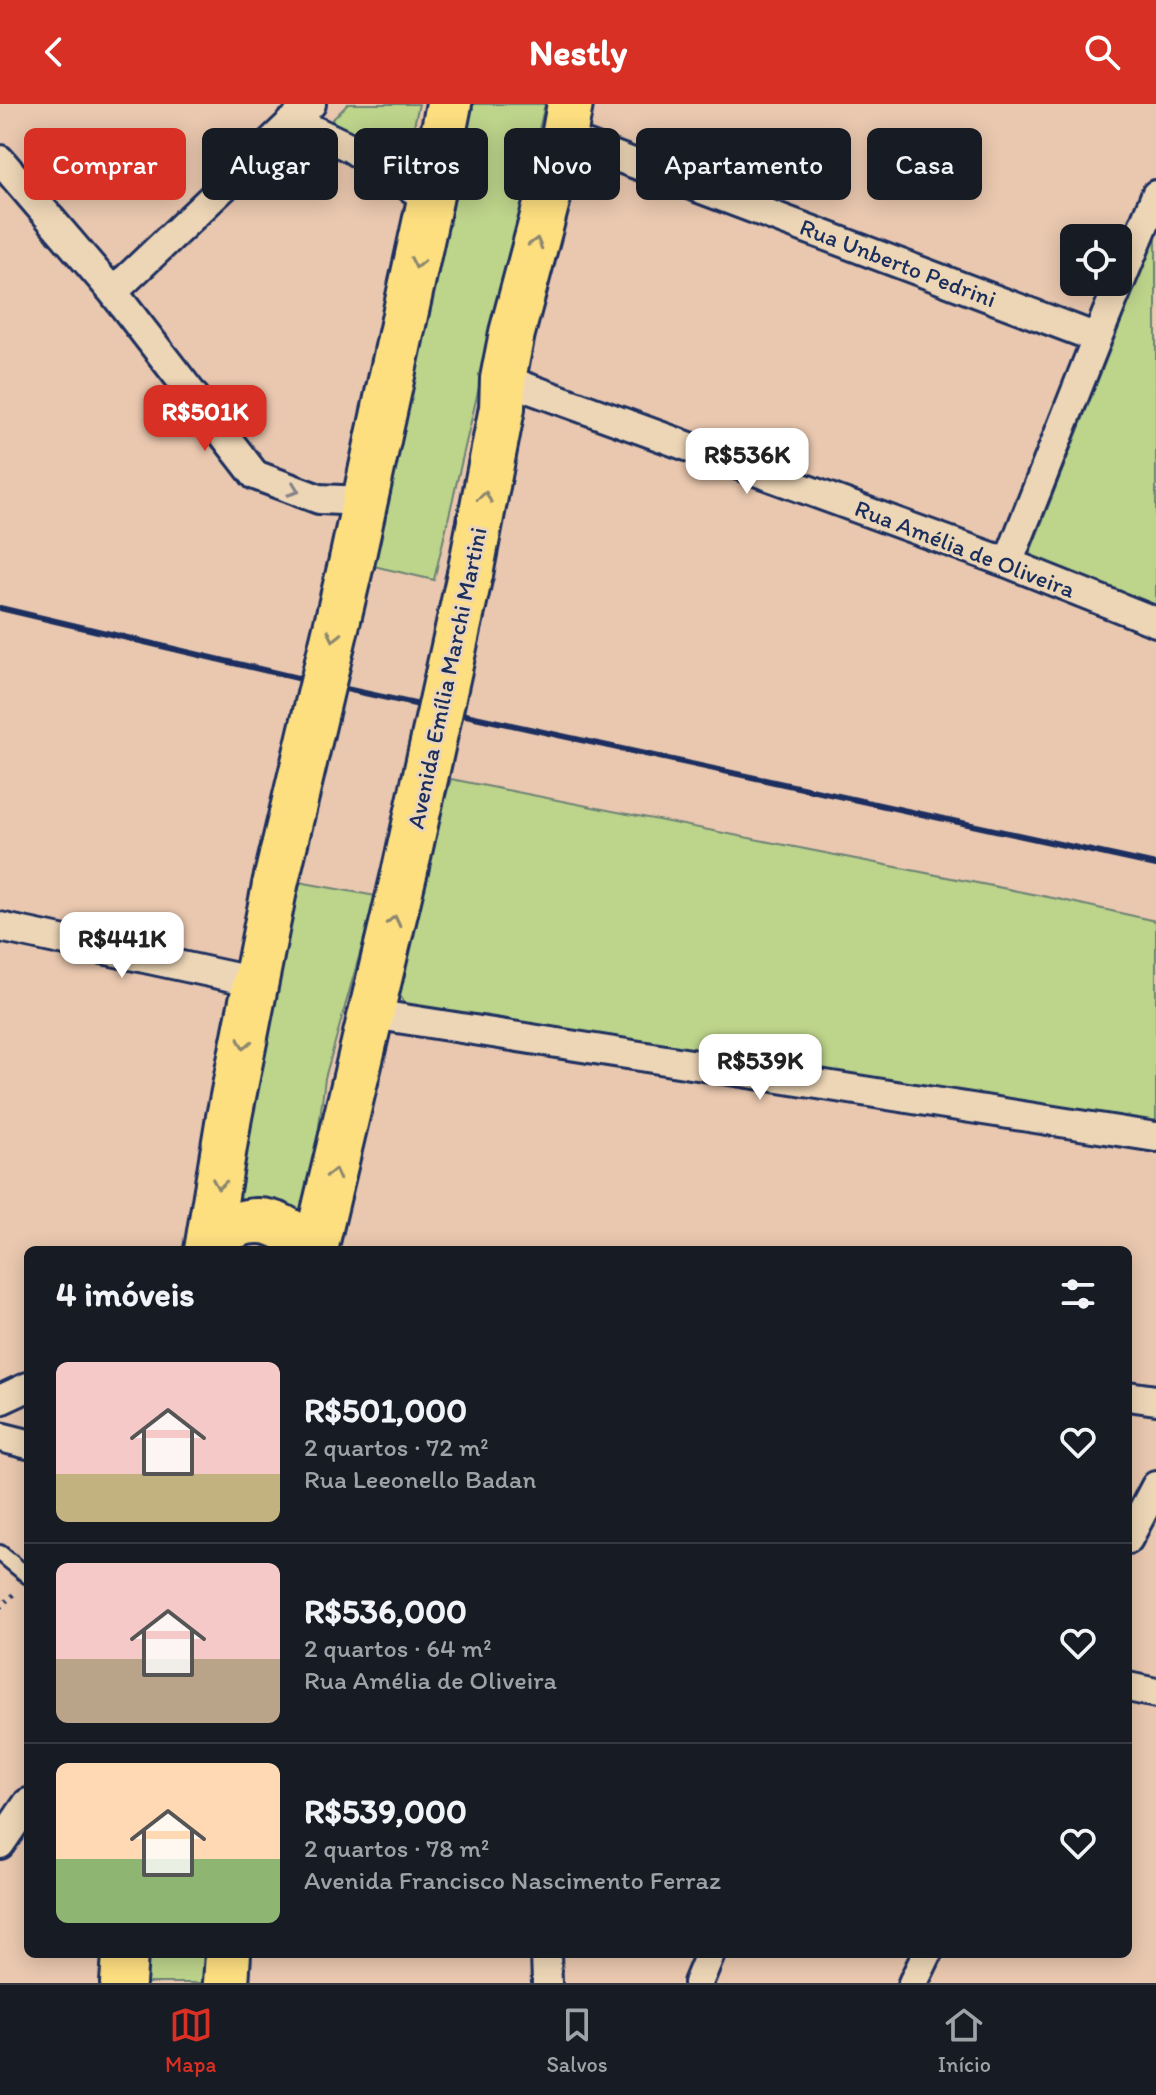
<!DOCTYPE html>
<html lang="pt">
<meta charset="utf-8">
<style>
:root{--surface:#171b24;--page:#242831;--text:#f1f3f6;--muted:#9ea1a6;--line:#363941;--accent:#d93025}
body{margin:0;font-family:Itim,sans-serif;background:var(--page);color:var(--text);height:100vh;display:flex;flex-direction:column;font-size:30px;white-space:nowrap}
*{box-sizing:border-box;margin:0}
p{font-size:26px;color:var(--muted)}
.icon{flex:none;width:44px;height:44px;fill:none;stroke:currentColor;stroke-width:2;stroke-linecap:round;stroke-linejoin:round}
.map{position:relative;flex:1;overflow:hidden}
.panel{position:absolute;left:24px;top:1142px;width:1108px;height:712px;display:flex;flex-direction:column;background:var(--surface);border-radius:12px;box-shadow:0 4px 20px #0003}
.panel>*{flex:none}
.hud{position:absolute;left:24px;top:24px;width:1108px;height:72px;display:flex;gap:16px}
.controls{position:absolute;left:1060px;top:120px;display:grid;gap:16px}
.controls a{display:grid;place-items:center;width:72px;height:72px;border-radius:12px;background:var(--surface);box-shadow:0 4px 20px #0003;font-size:40px}
.price{position:absolute;translate:-50% -68px;padding:0 18px;border-radius:16px;background:#fff;color:#222;font-size:26px;line-height:52px;filter:drop-shadow(0 2px 4px #0008)}
.price::after{content:'';position:absolute;left:50%;top:48px;width:24px;height:18px;margin-left:-12px;background:inherit;clip-path:polygon(0 0,100% 0,50% 100%)}
.price.current{background:var(--accent);color:#fff}
ul{padding:0;list-style:none}
li{display:flex;align-items:center;gap:24px;height:200px;padding:0 32px}
li+li{border-top:2px solid var(--line)}
li span{display:grid;place-items:center;flex:none;width:224px;height:160px;border-radius:12px;color:#555}
li>.icon{margin-inline-start:auto}
span .icon{width:96px;height:96px;fill:#fffc;stroke-width:1}
li b{font-size:34px}
h2{display:flex;justify-content:space-between;align-items:center;height:96px;padding:0 32px;font-size:34px}
.tag{padding:0 28px;border-radius:12px;background:var(--surface);box-shadow:0 4px 20px #0003;font-size:28px;line-height:72px}
.tag.current{background:var(--accent);color:#fff}
header{display:flex;justify-content:space-between;align-items:center;height:104px;padding:0 32px;background:var(--accent);color:#fff;font-size:36px;font-weight:800}
.tabs{display:flex;justify-content:space-around;align-items:center;height:112px;border-top:2px solid var(--line);background:var(--surface);font-size:22px;color:var(--muted)}
.tabs a{display:grid;justify-items:center;gap:4px}
.tabs .current{color:var(--accent)}
.map>svg:first-child{display:block}
</style>
<header><svg class="icon" aria-label="back" viewBox="0 0 24 24"><path d="M15 5l-7 7 7 7"/></svg>Nestly<svg class="icon" aria-label="search" viewBox="0 0 24 24"><circle cx="10" cy="10" r="6"/><path d="M15 15l6 6"/></svg></header>
<div class="map">
<svg width="1156" height="1879" viewBox="0 0 1156 1879">
<rect width="100%" height="100%" fill="#eac8af"/>
<filter id="ink" filterUnits="userSpaceOnUse"><feTurbulence type="fractalNoise" baseFrequency=".0125" numOctaves="2"/><feDisplacementMap in="SourceGraphic" scale="16" xChannelSelector="R" yChannelSelector="G"/><feConvolveMatrix kernelMatrix="1 2 1 2 8 2 1 2 1" color-interpolation-filters="sRGB"/></filter>
<g filter="url(#ink)">
<path fill="#bdd48b" stroke="#6c8274" stroke-width="2" d="M348,0H419L403,68L329,19Z
M467,0H545L434,476L369,461Z
M1156,129V506L1029,451Z
M451,675L1058,795L1156,817V1022L407,907L400,891L433,737Z
M293,777L376,792L325,974L307,1119L273,1095L230,1107Z
M136,1850H212L211,1879H135Z"/>
<g fill="none" stroke-linecap="round" stroke-linejoin="round">
<defs>
<path id="lane" d="M0,1449L28,1472"/>
<path id="street" d="M290,19L315,27L351,44L430,96
M564,33L1097,234
M0,56L113,188L255,371L319,395L364,397
M113,188L311,0
M503,275L1008,459L1156,518
M1008,459L1097,234L1156,91
M0,823L256,878
M372,910L1156,1033
M1128,1292L1156,1296
M0,1296L28,1283
M0,1333L28,1340
M1128,1435L1156,1382
M1128,1583L1156,1589
M0,1740L28,1699
M546,1850L547,1879
M698,1879L710,1850
M913,1879L927,1850"/>
<path id="primary" d="M352,456L430,96L449,0
M470,470L502,304L503,275L512,229L564,33L570,0
M210,1134C221,1129 235,1120 247,1118C272,1113 294,1127 309,1146
M207,1146L229,1013L275,781
M315,1146L405,766
M123,1879L125,1850
M226,1879L228,1850"/>
</defs>
<use href="#lane" stroke="#1b2f5e" stroke-width="20"/>
<use href="#street" stroke="#1b2f5e" stroke-width="34"/>
<use href="#primary" stroke="#1b2f5e" stroke-width="50"/>
<path stroke="#1b2f5e" stroke-width="5" stroke-dasharray="2 6" stroke-linecap="butt" d="M0,1503L16,1488"/>
<use href="#lane" stroke="#edd6b6" stroke-width="14"/>
<use href="#street" stroke="#edd6b6" stroke-width="28"/>
<use href="#primary" stroke="#fedf80" stroke-width="44"/>
<path stroke="#1b2f5e" stroke-width="6" d="M0,504L323,580L1156,761"/>
<defs>
<path id="primary-bridge" d="M405,766L470,470
M275,781L352,456"/>
</defs>
<use href="#primary-bridge" stroke="#1b2f5e" stroke-width="50" stroke-linecap="butt"/>
<use href="#primary-bridge" stroke="#fedf80" stroke-width="44"/>
</g>
<defs><path id="oneway-chevron" d="M-2-3.5L2.5 0L-2 3.5" fill="none" stroke-width="1.6" stroke-linecap="round" stroke-linejoin="round" transform="scale(2)"/></defs>
<g stroke="#8c876f">
<use href="#oneway-chevron" transform="translate(536 139) rotate(-75)"/>
<use href="#oneway-chevron" transform="translate(417 159) rotate(102)"/>
<use href="#oneway-chevron" transform="translate(485 393) rotate(-79)"/>
<use href="#oneway-chevron" transform="translate(334 532) rotate(103)"/>
<use href="#oneway-chevron" transform="translate(394 817) rotate(-77)"/>
<use href="#oneway-chevron" transform="translate(244 940) rotate(101)"/>
<use href="#oneway-chevron" transform="translate(334 1070) rotate(-76)"/>
<use href="#oneway-chevron" transform="translate(219 1080) rotate(99)"/>
</g>
<use stroke="#84828a" href="#oneway-chevron" transform="translate(294 386) rotate(21)"/>
</g>
<g text-anchor="middle" stroke-width="6" stroke-linejoin="round" paint-order="stroke">
<g font-size="24" fill="#1b2f5e" stroke="#edd6b6">
<text transform="translate(898 159) rotate(21)" y="8">Rua Unberto Pedrini</text>
<text transform="translate(965 445) rotate(21)" y="8">Rua Amélia de Oliveira</text>
<text transform="translate(447 574) rotate(-78)" y="8">Avenida Emília Marchi Martini</text>
</g>
</g>
</svg>
<div class="controls">
<a><svg class="icon" aria-label="locate" viewBox="0 0 24 24"><circle cx="12" cy="12" r="6"/><path d="M12 2v4M12 18v4M2 12h4M18 12h4"/></svg></a>
</div>
<b class="price current" style="left:205px;top:349px">R$501K</b>
<b class="price" style="left:747px;top:392px">R$536K</b>
<b class="price" style="left:122px;top:876px">R$441K</b>
<b class="price" style="left:760px;top:998px">R$539K</b>
<div class="hud">
<a class="tag current">Comprar</a>
<a class="tag">Alugar</a>
<a class="tag">Filtros</a>
<a class="tag">Novo</a>
<a class="tag">Apartamento</a>
<a class="tag">Casa</a>
</div>
<section class="panel">
<h2>4 imóveis<svg class="icon" aria-label="filters" viewBox="0 0 24 24"><path d="M4 7h16M4 17h16"/><circle cx="9" cy="7" r="2"/><circle cx="15" cy="17" r="2"/></svg></h2>
<ul>
<li><span style="background:linear-gradient(#f6c9c9 70%,#c2b280 0)"><svg class="icon" aria-label="home" viewBox="0 0 24 24"><path d="M3 11l9-7 9 7M6 9v11h12V9"/></svg></span><div><b>R$501,000</b><p>2 quartos · 72 m²</p><p>Rua Leeonello Badan</p></div><svg class="icon" aria-label="heart" viewBox="0 0 24 24"><path d="M12 20l-8-8c-3-5 5-10 8-4 3-6 11-1 8 4z"/></svg></li>
<li><span style="background:linear-gradient(#f6c9c9 60%,#b9a48a 0)"><svg class="icon" aria-label="home" viewBox="0 0 24 24"><path d="M3 11l9-7 9 7M6 9v11h12V9"/></svg></span><div><b>R$536,000</b><p>2 quartos · 64 m²</p><p>Rua Amélia de Oliveira</p></div><svg class="icon" aria-label="heart" viewBox="0 0 24 24"><path d="M12 20l-8-8c-3-5 5-10 8-4 3-6 11-1 8 4z"/></svg></li>
<li><span style="background:linear-gradient(#ffd9b3 60%,#8fb573 0)"><svg class="icon" aria-label="home" viewBox="0 0 24 24"><path d="M3 11l9-7 9 7M6 9v11h12V9"/></svg></span><div><b>R$539,000</b><p>2 quartos · 78 m²</p><p>Avenida Francisco Nascimento Ferraz</p></div><svg class="icon" aria-label="heart" viewBox="0 0 24 24"><path d="M12 20l-8-8c-3-5 5-10 8-4 3-6 11-1 8 4z"/></svg></li>
</ul>
</section>
</div>
<nav class="tabs">
<a class="current"><svg class="icon" aria-label="map" viewBox="0 0 24 24"><path d="M3 6l6-2 6 2 6-2v14l-6 2-6-2-6 2zM9 4v14M15 6v14"/></svg>Mapa</a>
<a><svg class="icon" aria-label="saved" viewBox="0 0 24 24"><path d="M7 4h10v16l-5-4-5 4z"/></svg>Salvos</a>
<a><svg class="icon" aria-label="home" viewBox="0 0 24 24"><path d="M3 11l9-7 9 7M6 9v11h12V9"/></svg>Início</a>
</nav>
